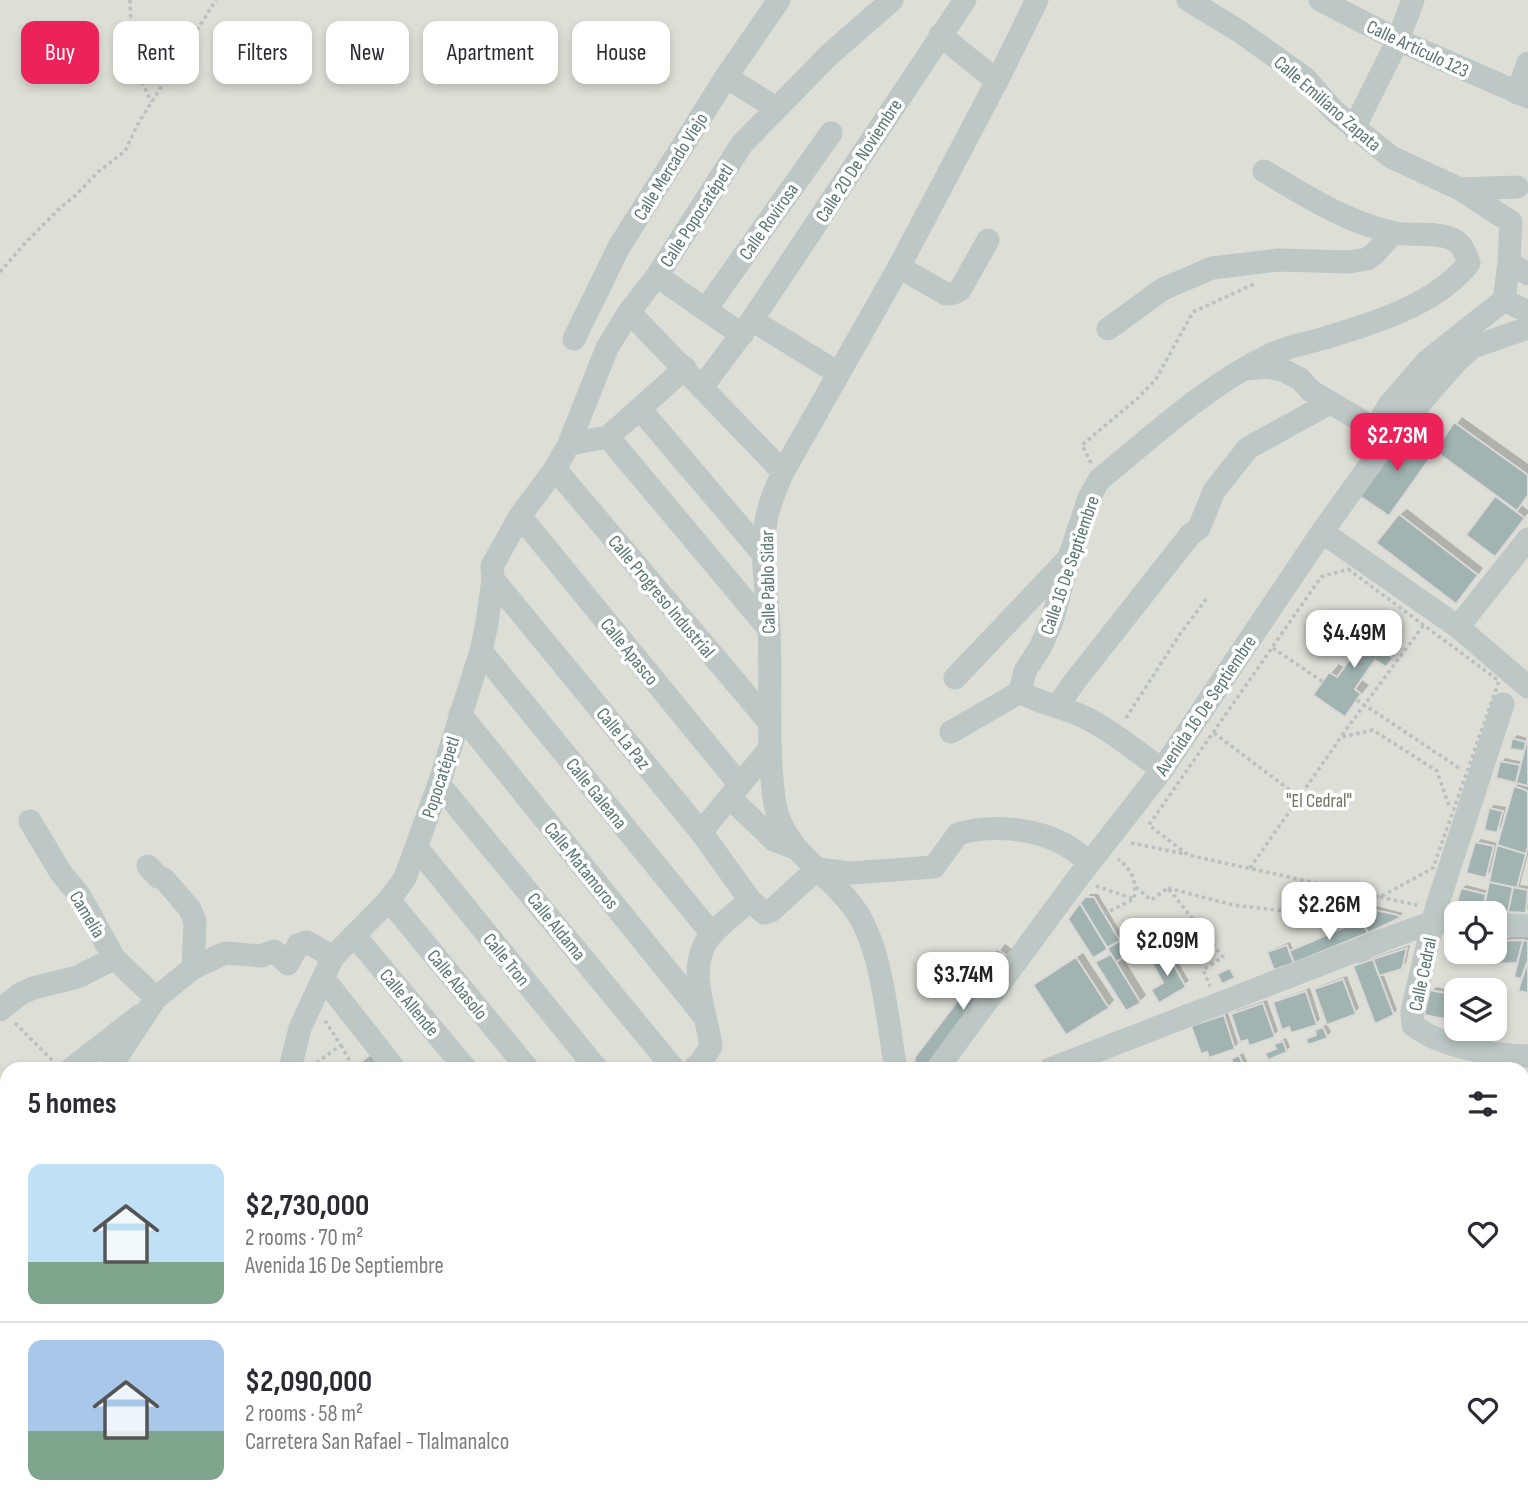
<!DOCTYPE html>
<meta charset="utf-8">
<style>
:root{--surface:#fff;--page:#f7f7f7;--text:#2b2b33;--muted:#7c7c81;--line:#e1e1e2;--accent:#ec225b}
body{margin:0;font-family:"Sofia Sans Condensed",sans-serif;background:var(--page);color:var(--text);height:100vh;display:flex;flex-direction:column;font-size:26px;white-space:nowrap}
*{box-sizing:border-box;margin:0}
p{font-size:23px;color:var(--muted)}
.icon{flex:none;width:38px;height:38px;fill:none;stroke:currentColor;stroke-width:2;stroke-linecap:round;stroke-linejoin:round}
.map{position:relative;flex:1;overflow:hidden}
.sheet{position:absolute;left:0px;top:1062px;width:1530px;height:450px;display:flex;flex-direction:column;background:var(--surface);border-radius:21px 21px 0 0;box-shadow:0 4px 10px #0003}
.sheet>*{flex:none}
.hud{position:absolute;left:21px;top:21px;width:700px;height:63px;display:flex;gap:14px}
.controls{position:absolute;left:1444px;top:901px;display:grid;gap:14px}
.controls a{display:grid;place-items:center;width:63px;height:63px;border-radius:14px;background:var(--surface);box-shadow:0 4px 10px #0003;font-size:35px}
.price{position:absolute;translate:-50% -60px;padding:0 16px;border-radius:14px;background:#fff;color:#222;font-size:23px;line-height:46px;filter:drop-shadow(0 2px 4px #0008)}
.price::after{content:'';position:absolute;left:50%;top:42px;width:21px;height:16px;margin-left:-10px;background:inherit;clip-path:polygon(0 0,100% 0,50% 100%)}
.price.selected{background:var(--accent);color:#fff}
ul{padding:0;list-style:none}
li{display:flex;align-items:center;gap:21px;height:175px;padding:0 28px}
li+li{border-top:2px solid var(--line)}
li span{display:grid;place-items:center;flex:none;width:196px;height:140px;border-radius:14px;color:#555}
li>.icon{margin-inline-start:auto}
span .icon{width:84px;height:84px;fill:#fffc;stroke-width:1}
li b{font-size:30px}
h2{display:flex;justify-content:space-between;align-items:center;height:84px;padding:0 28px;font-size:30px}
.tag{padding:0 24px;border-radius:14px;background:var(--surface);box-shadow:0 4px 10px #0003;font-size:24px;line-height:63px}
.tag.selected{background:var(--accent);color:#fff}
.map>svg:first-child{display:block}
</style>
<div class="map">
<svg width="1528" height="1511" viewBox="0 0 1528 1511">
<rect width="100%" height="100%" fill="#f9f7f6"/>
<path fill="#ddded5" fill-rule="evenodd" d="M0,0H1528V1511H0ZM1456,914H1494V952H1456ZM1456,990H1494V1029H1456ZM7,1069H1522V1505H7Z"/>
<path fill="#0003" d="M1462,417L1528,464V495L1521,505L1528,510V513L1501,549L1468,535L1498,496L1407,429L1412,424L1441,445Z
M1407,509L1483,568L1462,596L1400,515Z
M1382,618L1399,630L1391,641L1400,648L1386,665L1377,659L1362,680L1369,685L1344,715L1315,694L1331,673L1339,664L1344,668L1360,648L1349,639L1357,629L1365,620L1373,626Z
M1517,735L1528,738V854L1520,885L1528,886V909L1525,911L1486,906L1481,914L1462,889L1466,885L1489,891L1515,787L1520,782L1498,776L1502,762L1505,758L1523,762L1526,750L1512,747L1513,739Z
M1494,805L1506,807L1501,827L1497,831L1490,809Z
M1481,839L1497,843L1490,872L1486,876L1477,843Z
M1091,894H1098L1124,938L1132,933L1138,944L1122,956L1146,995L1140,1001L1097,962L1112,952L1086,898Z
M1372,905L1403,913L1399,917L1275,968L1269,953L1273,949L1290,942L1293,949L1365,918Z
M1528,936V991L1524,978L1516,976L1519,961L1491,962L1463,958L1464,952H1494L1495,942L1499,938Z
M1005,944L1018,953L932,1069H915L917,1058Z
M1410,945L1406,963L1402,967L1383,973L1397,1010L1393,1014L1355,966L1359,962Z
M1170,948L1189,981L1159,1000L1153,990L1165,982L1152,960Z
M1083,953L1114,1000L1108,1007L1036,985Z
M1347,976L1359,1008L1355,1012L1316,990L1319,986Z
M1436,987L1456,991V1019L1432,991Z
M1310,988L1320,1019L1316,1023L1275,1002L1279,999Z
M1267,1000L1278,1031L1274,1035L1248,1037L1233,1014L1237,1010Z
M1228,1013L1238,1043L1235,1047L1210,1056L1197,1023Z
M1327,1024L1331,1032L1327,1036L1308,1040L1318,1033L1317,1031L1321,1027Z
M1286,1038L1290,1047L1286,1051L1267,1054L1277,1048L1276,1045L1280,1041Z
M1243,1053L1247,1061L1243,1065L1224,1069L1228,1064L1234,1062L1233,1059L1237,1056Z
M885,1063L887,1069H870Z
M253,1505H622L621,1511H252Z
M694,1505H756L755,1511H693Z
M774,1505H921L923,1511H773Z
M964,1505H968L1014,1511H958Z"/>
<path fill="#a1b4b2" stroke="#dbd9d8" stroke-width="2" d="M1454,422L1528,475V495L1517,511L1435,451Z
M1404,429L1435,451L1389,516L1358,495Z
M1495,496L1525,518L1495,557L1466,535Z
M1399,514L1478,575L1456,604L1376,543Z
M1372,625L1392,639L1384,651L1393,658L1386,667L1375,660L1355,689L1361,694L1345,717L1313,695L1329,672L1337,677L1358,648L1347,640L1355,628L1365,634Z
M1528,736V786L1516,783Z
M1512,738L1526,742L1524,751L1510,749Z
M1500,761L1520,765L1516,783L1496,778Z
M1514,786L1528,791V846L1526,854L1497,845Z
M1489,808L1503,811L1497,833L1484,830Z
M1475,842L1494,846L1486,878L1466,873Z
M1497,845L1526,854L1517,888L1489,882Z
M1489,882L1513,887L1508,912L1484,907Z
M1513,887L1528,890L1526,913L1508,912Z
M1461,888L1486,894L1482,914H1456L1453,916Z
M1085,897H1094L1120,941L1107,948L1080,903Z
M1080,903L1108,949L1093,958L1068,919Z
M1366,908L1398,915L1400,918L1368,933L1362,920Z
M1151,918L1160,933L1145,942L1136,927Z
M1362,920L1368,933L1294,963L1289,951Z
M1127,936L1136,949L1116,962L1107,948Z
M1523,940L1517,963L1491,964L1494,941Z
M1523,940L1528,941V960L1521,979L1514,977Z
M1287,945L1294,963L1274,970L1267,952Z
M1407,948L1402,969L1379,976L1373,959Z
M997,949L1014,960L933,1069H913L915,1057Z
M1166,951L1186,987L1159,1003L1151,990L1163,983L1150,960Z
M1462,952H1492L1491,964L1461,960Z
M1111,954L1141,1003L1126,1011L1095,962Z
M1076,957L1109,1008L1066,1035L1033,985Z
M1373,959L1394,1015L1375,1024L1353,966Z
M1528,960V993L1518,991Z
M1230,968L1235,978L1222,984L1217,974Z
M1343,979L1356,1014L1327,1025L1314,989Z
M1430,990L1456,995V1021L1424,1015Z
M1306,991L1317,1025L1291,1033L1289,1027L1282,1030L1273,1002Z
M1263,1003L1275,1037L1249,1046L1247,1040L1240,1042L1231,1014Z
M1224,1015L1235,1049L1209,1058L1207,1052L1201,1054L1191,1026Z
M1323,1027L1328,1038L1308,1045L1306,1039L1316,1035L1315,1030Z
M1283,1041L1287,1052L1268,1060L1265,1053L1276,1049L1274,1044Z
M375,1051L388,1069H367L362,1061Z
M1239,1055L1244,1066L1236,1069H1223L1222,1068L1233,1063L1231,1059Z
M251,1505H345L344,1511H250Z
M345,1505H388L386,1511H344Z
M388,1505H427L426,1511H386Z
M427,1505H467L466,1511H426Z
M467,1505H506L505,1511H466Z
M506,1505H543L541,1511H505Z
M543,1505H574L572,1511H541Z
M574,1505H617L616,1511H572Z
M692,1505H751L750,1511H691Z
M772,1505H910L912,1511H771Z"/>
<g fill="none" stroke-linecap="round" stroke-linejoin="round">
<path stroke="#b9c0c0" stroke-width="3.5" stroke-dasharray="3.5 3.5" stroke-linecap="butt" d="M130,0L132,58L151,102
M0,272L25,243L62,206L75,196L98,172L125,151L139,122L216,0
M1091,463L1082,445L1138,398L1156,379L1193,312L1256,283
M1348,569L1499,681L1433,868L1380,897L1188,855L1149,825L1321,577Z
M1273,648L1323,682
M1357,700L1462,770
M1126,718L1180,634L1207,598
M1214,733L1299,797
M1342,735L1423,626
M1131,843L1185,854
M1250,868L1341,737L1373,730L1437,771L1449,806
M1096,886L1134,899
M1136,887L1151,900L1168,888L1223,957L1203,970L1210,986
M1168,888L1233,905L1362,920
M1380,897L1417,905
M1104,914L1134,899C1137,881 1132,870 1118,859
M15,1023L54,1062
M341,1045L354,1069
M311,1067L341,1045L325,1021
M0,1465L7,1459
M924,1505L926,1511
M47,1511L54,1505
M206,1511L214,1505
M762,1511L763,1505"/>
<path stroke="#bcc7c6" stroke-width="23" d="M1188,0L1239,31L1305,78L1334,111L1391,157L1460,189L1517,187
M1320,0L1398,40L1528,97
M940,35L997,81
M726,77L776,108
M1517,93L1528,63
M1354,128L1398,40L1413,0
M1509,263L1528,274
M899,267L946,294L954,293L960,290L988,240
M657,276L742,335
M1504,300L1528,312
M706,309L831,133
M629,312L783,472
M752,320L838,373
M1108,329L1163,289L1212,268L1278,260L1349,262L1367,259L1375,253L1393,233
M574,339L619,247L726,77L779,0
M1246,369L1268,367L1285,371L1300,379L1311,391L1375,429
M703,386L752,320L965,0
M640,409L764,555
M608,437L769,629
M1388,440L1458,360L1473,347L1528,328
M569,444L608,437L685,368
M555,469L770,723
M520,516L740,785
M1322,532L1458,627L1528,687
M493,579L701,832L750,900L764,913L771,911L817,869L851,873L934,867L958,834C990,824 1033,828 1062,843C1072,848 1081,856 1090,862
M1458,627L1528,539
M481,651L712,934
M955,678L1067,560
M1020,692L1025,671L1040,648L1052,621L1069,558L1089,498L1099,480C1154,435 1207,385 1272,354C1286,347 1303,344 1318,340C1369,325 1435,306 1469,263C1465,253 1462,242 1450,238C1432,231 1409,237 1391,232C1346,222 1304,195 1264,171
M1020,692C1041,704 1064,707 1086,718C1113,732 1137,751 1162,770
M1503,704L1436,909L1412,1011L1413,1025C1442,1048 1492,1055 1528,1056
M1058,705L1075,681L1190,535L1199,528L1214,491L1248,448L1330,403
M460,714L704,1016
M951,732L1020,692
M439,784L674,1069
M730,798L774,840L795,848
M30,821L61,873L80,896L114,958L156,998
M701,832L770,748
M417,848L597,1069
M148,866L158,877L164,879L190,909L195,922L193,968
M389,900L528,1069
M1494,924L1528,926
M354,935L466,1069
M324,979L395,1069
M0,1010L20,994L33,988L78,977L114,958
M71,1069L139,1016
M109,1069L156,998L193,968L225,953L261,956L274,951L288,964L298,945L307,942L333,957
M290,1069L300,1028L333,957L389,900L405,878L439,784L481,651L487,623L493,579L492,566L520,516L555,469L569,444L607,348L629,312L657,276L742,144L830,54L892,0
M693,1069L702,1061L711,1046C706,1009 684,966 712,934C723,922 738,911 750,900
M896,1069C887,1021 883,951 856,911C832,875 790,856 777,813C773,798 772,781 771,765C768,719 771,673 769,627C767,593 760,556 766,521C769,503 776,488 783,472L899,267L997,81L1037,0
M937,1069L1077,879L1162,770L1322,532L1388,440L1375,429L1389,405L1427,361L1504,300L1509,263L1511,222L1460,189
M1050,1069L1394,936L1433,922L1456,923
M0,1179L7,1185
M0,1307L7,1300
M0,1497L7,1491"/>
</g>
<g text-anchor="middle" stroke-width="7" stroke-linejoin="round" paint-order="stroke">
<g font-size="19" fill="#597774" stroke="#fff">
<text transform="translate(1418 48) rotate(25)" y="7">Calle Artículo 123</text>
<text transform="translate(1328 103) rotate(41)" y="7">Calle Emiliano Zapata</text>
<text transform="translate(858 160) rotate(-57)" y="7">Calle 20 De Noviembre</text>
<text transform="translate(670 166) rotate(-58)" y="7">Calle Mercado Viejo</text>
<text transform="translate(696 215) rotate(-57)" y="7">Calle Popocatépetl</text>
<text transform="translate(768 221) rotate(-55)" y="7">Calle Rovirosa</text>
<text transform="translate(1069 565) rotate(-71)" y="7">Calle 16 De Septiembre</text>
<text transform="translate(767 582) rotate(-91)" y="7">Calle Pablo Sidar</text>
<text transform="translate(662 596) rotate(50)" y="7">Calle Progreso Industrial</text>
<text transform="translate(630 651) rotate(51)" y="7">Calle Apasco</text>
<text transform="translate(1205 705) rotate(-56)" y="7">Avenida 16 De Septiembre</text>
<text transform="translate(624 738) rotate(51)" y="7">Calle La Paz</text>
<text transform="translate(440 777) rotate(-72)" y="7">Popocatépetl</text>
<text transform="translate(597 793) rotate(51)" y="7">Calle Galeana</text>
<text transform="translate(582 865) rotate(51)" y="7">Calle Matamoros</text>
<text transform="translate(88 914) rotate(59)" y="7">Camelia</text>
<text transform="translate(557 926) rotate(51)" y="7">Calle Aldama</text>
<text transform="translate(507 959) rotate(51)" y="7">Calle Tron</text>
<text transform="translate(1422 974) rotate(-78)" y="7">Calle Cedral</text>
<text transform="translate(458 984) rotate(51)" y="7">Calle Abasolo</text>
<text transform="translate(410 1002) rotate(50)" y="7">Calle Allende</text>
</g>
<g font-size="19" fill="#6e745d" stroke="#fff">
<text x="1319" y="807">"El Cedral"</text>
</g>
</g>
</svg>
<div class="controls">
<a><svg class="icon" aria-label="locate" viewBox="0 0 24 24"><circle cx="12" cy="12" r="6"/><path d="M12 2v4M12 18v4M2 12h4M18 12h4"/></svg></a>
<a><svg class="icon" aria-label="layers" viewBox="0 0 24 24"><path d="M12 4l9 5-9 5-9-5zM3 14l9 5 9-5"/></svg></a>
</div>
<b class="price selected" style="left:1397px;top:473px">$2.73M</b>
<b class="price" style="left:1354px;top:670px">$4.49M</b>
<b class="price" style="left:1329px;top:942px">$2.26M</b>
<b class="price" style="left:1167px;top:978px">$2.09M</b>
<b class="price" style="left:963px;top:1012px">$3.74M</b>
<div class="hud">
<a class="tag selected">Buy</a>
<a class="tag">Rent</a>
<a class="tag">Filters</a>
<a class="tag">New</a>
<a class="tag">Apartment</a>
<a class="tag">House</a>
</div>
<section class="sheet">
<h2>5 homes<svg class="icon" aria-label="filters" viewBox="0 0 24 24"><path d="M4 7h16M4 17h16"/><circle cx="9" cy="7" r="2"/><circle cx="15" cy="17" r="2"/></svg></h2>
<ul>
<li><span style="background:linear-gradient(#bfe0f5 70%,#7fa58c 0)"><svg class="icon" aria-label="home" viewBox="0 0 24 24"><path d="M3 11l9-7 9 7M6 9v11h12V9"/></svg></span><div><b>$2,730,000</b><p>2 rooms · 70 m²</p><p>Avenida 16 De Septiembre</p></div><svg class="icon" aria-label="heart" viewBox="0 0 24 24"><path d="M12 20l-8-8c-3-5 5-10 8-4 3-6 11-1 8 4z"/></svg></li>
<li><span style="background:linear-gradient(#a9c7e8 65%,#7fa58c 0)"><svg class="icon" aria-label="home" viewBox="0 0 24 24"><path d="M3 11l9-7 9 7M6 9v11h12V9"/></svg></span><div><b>$2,090,000</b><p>2 rooms · 58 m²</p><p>Carretera San Rafael - Tlalmanalco</p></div><svg class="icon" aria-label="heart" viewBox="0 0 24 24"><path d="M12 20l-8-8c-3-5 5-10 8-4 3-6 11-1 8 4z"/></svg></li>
</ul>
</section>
</div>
